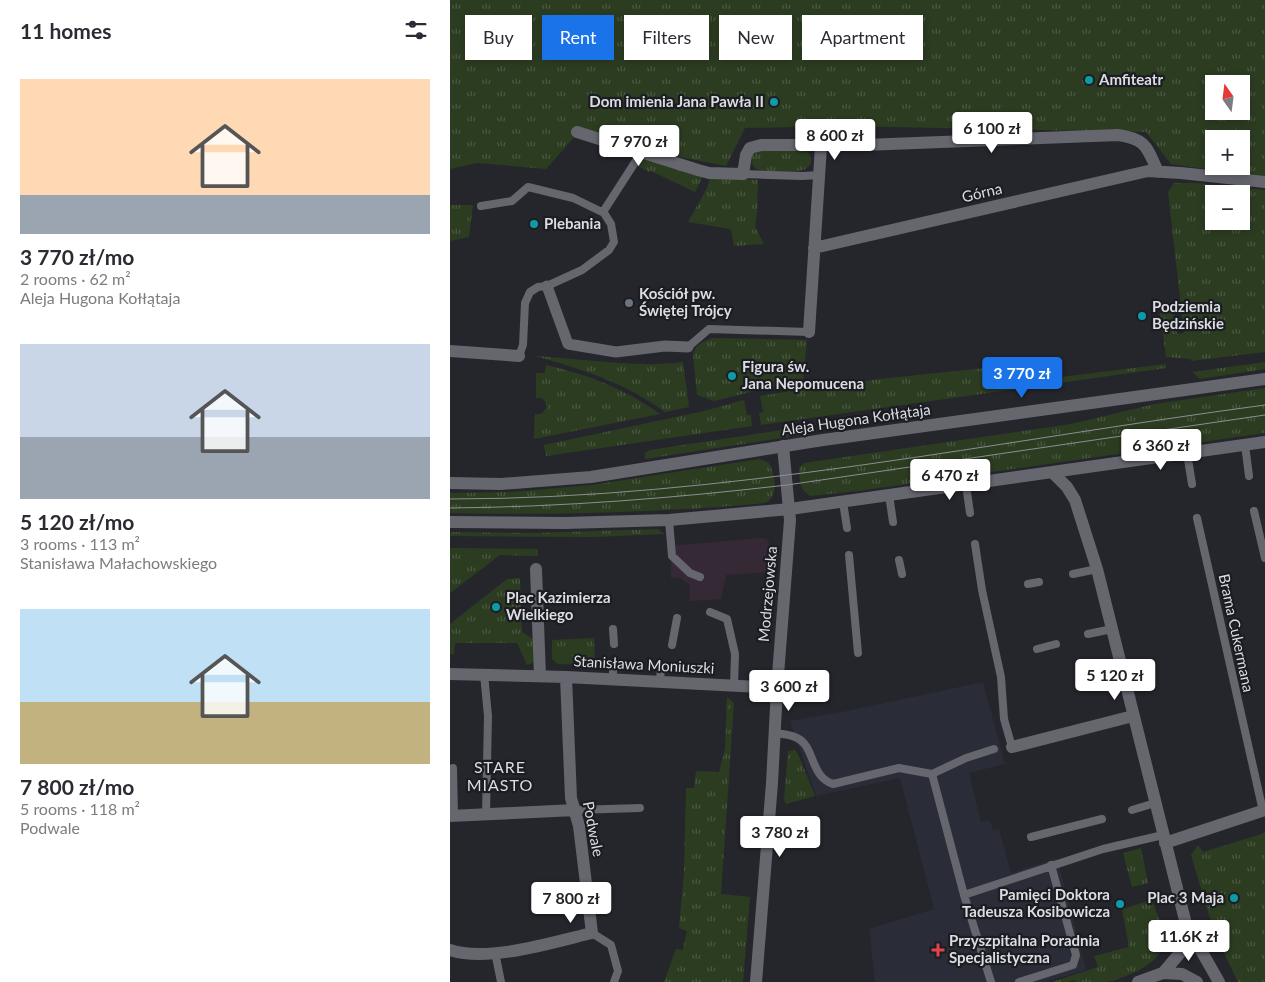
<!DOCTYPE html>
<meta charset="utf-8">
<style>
:root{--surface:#fff;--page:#f2f2f3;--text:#2b2b33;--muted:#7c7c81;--accent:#1a73e8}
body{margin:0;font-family:Lato,sans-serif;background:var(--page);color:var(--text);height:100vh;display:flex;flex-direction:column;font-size:19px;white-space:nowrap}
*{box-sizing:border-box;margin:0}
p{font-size:16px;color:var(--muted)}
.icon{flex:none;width:28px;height:28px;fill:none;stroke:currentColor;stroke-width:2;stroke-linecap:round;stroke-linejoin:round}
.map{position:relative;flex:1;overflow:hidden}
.sheet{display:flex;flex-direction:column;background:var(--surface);width:450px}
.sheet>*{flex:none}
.hud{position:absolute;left:15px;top:15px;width:475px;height:45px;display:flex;gap:10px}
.needle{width:32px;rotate:346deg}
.buttons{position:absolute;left:755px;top:75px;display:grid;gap:10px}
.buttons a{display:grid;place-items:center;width:45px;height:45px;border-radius:0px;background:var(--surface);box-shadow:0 2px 8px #0003;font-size:25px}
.price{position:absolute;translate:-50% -42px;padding:0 11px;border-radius:5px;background:#fff;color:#222;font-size:16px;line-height:32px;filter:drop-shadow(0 1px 2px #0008)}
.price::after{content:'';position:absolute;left:50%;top:30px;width:15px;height:11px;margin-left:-8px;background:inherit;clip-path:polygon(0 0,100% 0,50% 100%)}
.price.on{background:var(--accent);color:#fff}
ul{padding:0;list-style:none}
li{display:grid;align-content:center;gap:10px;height:265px;padding:0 20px}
li span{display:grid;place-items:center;height:155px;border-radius:0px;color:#555}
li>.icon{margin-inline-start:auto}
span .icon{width:90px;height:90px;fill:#fffc;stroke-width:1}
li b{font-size:21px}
h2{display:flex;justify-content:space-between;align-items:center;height:60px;padding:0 20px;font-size:21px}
.chip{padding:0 18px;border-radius:0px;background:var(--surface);box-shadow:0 2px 8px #0003;font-size:18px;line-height:45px}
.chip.on{background:var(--accent);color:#fff}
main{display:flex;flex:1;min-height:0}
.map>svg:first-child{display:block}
</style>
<main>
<section class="sheet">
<h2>11 homes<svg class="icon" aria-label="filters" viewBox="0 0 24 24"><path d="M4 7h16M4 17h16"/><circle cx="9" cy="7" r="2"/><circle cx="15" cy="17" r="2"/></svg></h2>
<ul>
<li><span style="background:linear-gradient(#ffd9b3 75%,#9aa5b1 0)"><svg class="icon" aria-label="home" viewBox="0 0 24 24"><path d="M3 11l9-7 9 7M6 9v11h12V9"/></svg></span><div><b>3 770 zł/mo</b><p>2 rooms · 62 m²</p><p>Aleja Hugona Kołłątaja</p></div></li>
<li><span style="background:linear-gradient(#c9d6e8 60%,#9aa5b1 0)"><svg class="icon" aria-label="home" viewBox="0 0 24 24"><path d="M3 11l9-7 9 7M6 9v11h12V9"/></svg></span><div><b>5 120 zł/mo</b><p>3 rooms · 113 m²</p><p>Stanisława Małachowskiego</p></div></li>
<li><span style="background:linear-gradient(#bfe0f5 60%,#c2b280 0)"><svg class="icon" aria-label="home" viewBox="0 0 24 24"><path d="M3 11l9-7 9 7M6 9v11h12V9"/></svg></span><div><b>7 800 zł/mo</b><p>5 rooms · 118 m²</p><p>Podwale</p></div></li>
</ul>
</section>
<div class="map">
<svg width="815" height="982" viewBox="0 0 815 982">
<defs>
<pattern id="grass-tufts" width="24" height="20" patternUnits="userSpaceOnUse" patternTransform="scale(1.25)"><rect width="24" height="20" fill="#2c3c21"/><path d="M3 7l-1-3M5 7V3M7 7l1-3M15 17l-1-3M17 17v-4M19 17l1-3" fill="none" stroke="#4a5841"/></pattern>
</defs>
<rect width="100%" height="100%" fill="#25262c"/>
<path fill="#362936" d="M311,538L317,539L321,547L322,572L276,575L271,599L240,601V585L230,578H221V557L218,546Z"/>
<path fill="#2a2c38" d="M533,682L555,764L519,773L531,822L540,820L543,830L549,829L561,873L607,858L636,970L595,982H425L419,929L484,909L450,778L366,796L340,721L392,712Z"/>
<path fill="url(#grass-tufts)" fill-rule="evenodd" d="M0,0H815V177L721,164L696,132L392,126L295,128L276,166L125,136L96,169L27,163L0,169ZM764,84H791V111H764ZM764,139H791V166H764Z
M352,149C367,156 363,169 348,171C340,172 310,173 305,168C302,165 302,161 301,157L308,150Z
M193,159L253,176L245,192L201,171L199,172L187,166Z
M260,178L308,180L307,214L305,227L314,244L284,246L281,229L238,222L257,188Z
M724,183H747L815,190V352L741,361V359L716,357L710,313L724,312L727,334L734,333L718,192ZM764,194H791V221H764Z
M0,205H23L19,237L0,241Z
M262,338L357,340L353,382L309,390L264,401L247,395L243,355C245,344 253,342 262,338Z
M85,356C135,359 184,368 233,362L239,407L215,412C176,383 132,369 85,356Z
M815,362V369L750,379L742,372Z
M575,364L579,381L716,364V368L311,425L309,413L313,412L310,396C398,381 487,373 575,364Z
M96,365C137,374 175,389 210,414L84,439L85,414H91L97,408L96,403L92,398H86V373H95Z
M815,388V433L408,491L360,496C349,488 350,482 349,469L354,463L621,424L705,404Z
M294,400L297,415H301L302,426L96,456L94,445L254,411Z
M359,426L363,428L365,433L195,459V453L200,450Z
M310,459L319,463C325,475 330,498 314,503C209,513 105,515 0,513V493L62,492L142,485Z
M208,529L214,534L144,537L0,536V532L87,533Z
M0,548L88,549V556L50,555L0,593Z
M70,578L72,632L86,641C86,651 89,663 77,665L67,643H5L4,655L0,654V624L57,579Z
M144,638L145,665L108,664L102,659V640Z
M277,697L284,703L271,894L300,897L293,982H214L226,949L233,950L237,931L229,928L234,872L236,788H244L246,771L269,772L275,749Z
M345,750L349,756L365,796L336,804L334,800L338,751Z
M815,833V982H788L765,935L741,855L748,845L753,852Z
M691,848L698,883L682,887L673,853Z
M702,900C706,912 712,925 714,937C717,962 676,978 657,982C648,982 636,982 626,982L625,980L618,982H602L648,967L644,956L679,947L672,909Z"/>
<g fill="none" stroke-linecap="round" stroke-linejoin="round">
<path stroke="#65666e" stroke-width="8" d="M293,174L352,176L370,175
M31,206L62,201L78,187L123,198L154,213L161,224L164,242L159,250L132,270L97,286L88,287L80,292L75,303L73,345L69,356
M153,212L191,153
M238,347L259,329L359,332
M795,445L799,476
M737,453L742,484
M516,485L520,513
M439,495L443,522
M393,502L397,528
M804,511L815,558
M747,518L813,811
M219,520L222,556L240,573L250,577
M525,544L532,590L551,677L554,719L562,747
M399,555L408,653
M449,560L452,574
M623,574L647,569
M578,584L589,582
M260,612L277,619L285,654L284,685
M163,629L164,644
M638,634L662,629
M222,645L227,618
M587,649L606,644
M34,674L38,716L36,815
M163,679V665
M210,681L211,667
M323,733C331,734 340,734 347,738C365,746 360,777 383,784L449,768L482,774L516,758L544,749
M3,768L4,816
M482,774L514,895L541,982
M125,810L190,808
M682,810L705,803
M581,837L652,819
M514,895L653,849L713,835
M142,933L161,945L168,971L164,982
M45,952L51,982
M569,982L623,965L626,955L601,865"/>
<path stroke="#65666e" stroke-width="11" d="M97,286L118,344L166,352L215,346L238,347"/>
<path stroke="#65666e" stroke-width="12" d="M127,132L248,170L259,173L293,174L296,155L300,148L311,145H414L668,135C697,139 697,148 708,172
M364,248L698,171L731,173L815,182
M359,332L371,146
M0,351L69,356
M603,473L617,487L625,500L647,569L736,924L769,982
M86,569L90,676
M0,674L116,677L327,688
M562,747L683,716
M0,816L125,810
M715,843L815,810
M0,950C37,963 104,942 142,933L129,826L121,798L116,677
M713,973L732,974L747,982
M306,982L322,783L327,688L340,520L333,446
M688,982L713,973L730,953L736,924"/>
<path stroke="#65666e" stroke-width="12" d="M0,483L51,484L141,477L373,440L815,379
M0,522L115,523L219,520L340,509L815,442"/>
<path stroke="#8d8e93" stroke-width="1" d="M0,499C274,499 544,441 815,405
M0,508C113,507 225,498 337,485L815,415"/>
</g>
<g fill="#0f9aa8" stroke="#1c1d23" stroke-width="2">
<circle cx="639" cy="80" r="5"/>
<circle cx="324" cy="102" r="5"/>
<circle cx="84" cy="224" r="5"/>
<circle cx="692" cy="316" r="5"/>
<circle cx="282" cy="376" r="5"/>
<circle cx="46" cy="607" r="5"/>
<circle cx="784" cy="898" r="5"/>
<circle cx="670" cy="904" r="5"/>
</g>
<circle fill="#6b7280" stroke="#1c1d23" stroke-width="2" cx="179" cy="303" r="5"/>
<path fill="#e0444e" stroke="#1c1d23" stroke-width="2" d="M485.5 942.5h5v5h5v5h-5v5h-5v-5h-5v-5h5z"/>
<g text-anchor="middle" stroke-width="4.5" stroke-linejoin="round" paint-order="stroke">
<g font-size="15" font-weight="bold" fill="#dcdde1" stroke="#1c1d23" text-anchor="start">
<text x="649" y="85">Amfiteatr</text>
<text x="314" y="107" text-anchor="end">Dom imienia Jana Pawła II</text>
<text x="94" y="229">Plebania</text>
<text x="189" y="299">Kościół pw.<tspan x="189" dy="17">Świętej Trójcy</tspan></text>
<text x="702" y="312">Podziemia<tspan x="702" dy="17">Będzińskie</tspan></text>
<text x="292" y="372">Figura św.<tspan x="292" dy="17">Jana Nepomucena</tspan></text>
<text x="56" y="603">Plac Kazimierza<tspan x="56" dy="17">Wielkiego</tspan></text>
<text x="660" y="900" text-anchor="end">Pamięci Doktora<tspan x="660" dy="17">Tadeusza Kosibowicza</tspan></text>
<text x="774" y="903" text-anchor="end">Plac 3 Maja</text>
<text x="499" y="946">Przyszpitalna Poradnia<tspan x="499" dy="17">Specjalistyczna</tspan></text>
</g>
<g font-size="15" fill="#dcdde1" stroke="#1c1d23">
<text transform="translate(532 193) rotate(-13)" y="5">Górna</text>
<text transform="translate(406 420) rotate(-8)" y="5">Aleja Hugona Kołłątaja</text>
<text transform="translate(318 594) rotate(-85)" y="5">Modrzejowska</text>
<text transform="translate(786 633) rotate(78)" y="5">Brama Cukermana</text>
<text transform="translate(194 665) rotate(3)" y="5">Stanisława Moniuszki</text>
<text transform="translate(143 829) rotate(79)" y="5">Podwale</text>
</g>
<g font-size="16" letter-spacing="1" fill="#dcdde1" stroke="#1c1d23">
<text x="50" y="773">STARE<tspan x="50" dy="18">MIASTO</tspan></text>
</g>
</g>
</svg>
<div class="buttons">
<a><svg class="needle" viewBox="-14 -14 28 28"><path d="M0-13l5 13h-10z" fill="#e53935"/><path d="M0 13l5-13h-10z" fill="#7c7c81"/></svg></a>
<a>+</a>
<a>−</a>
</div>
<b class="price" style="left:542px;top:154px">6 100 zł</b>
<b class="price" style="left:385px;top:161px">8 600 zł</b>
<b class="price" style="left:189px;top:167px">7 970 zł</b>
<b class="price on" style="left:572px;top:399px">3 770 zł</b>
<b class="price" style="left:711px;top:471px">6 360 zł</b>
<b class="price" style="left:500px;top:501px">6 470 zł</b>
<b class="price" style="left:665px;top:701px">5 120 zł</b>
<b class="price" style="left:339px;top:712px">3 600 zł</b>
<b class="price" style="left:330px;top:858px">3 780 zł</b>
<b class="price" style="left:121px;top:924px">7 800 zł</b>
<b class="price" style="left:739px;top:962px">11.6K zł</b>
<div class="hud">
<a class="chip">Buy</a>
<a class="chip on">Rent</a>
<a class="chip">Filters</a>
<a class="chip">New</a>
<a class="chip">Apartment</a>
</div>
</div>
</main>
